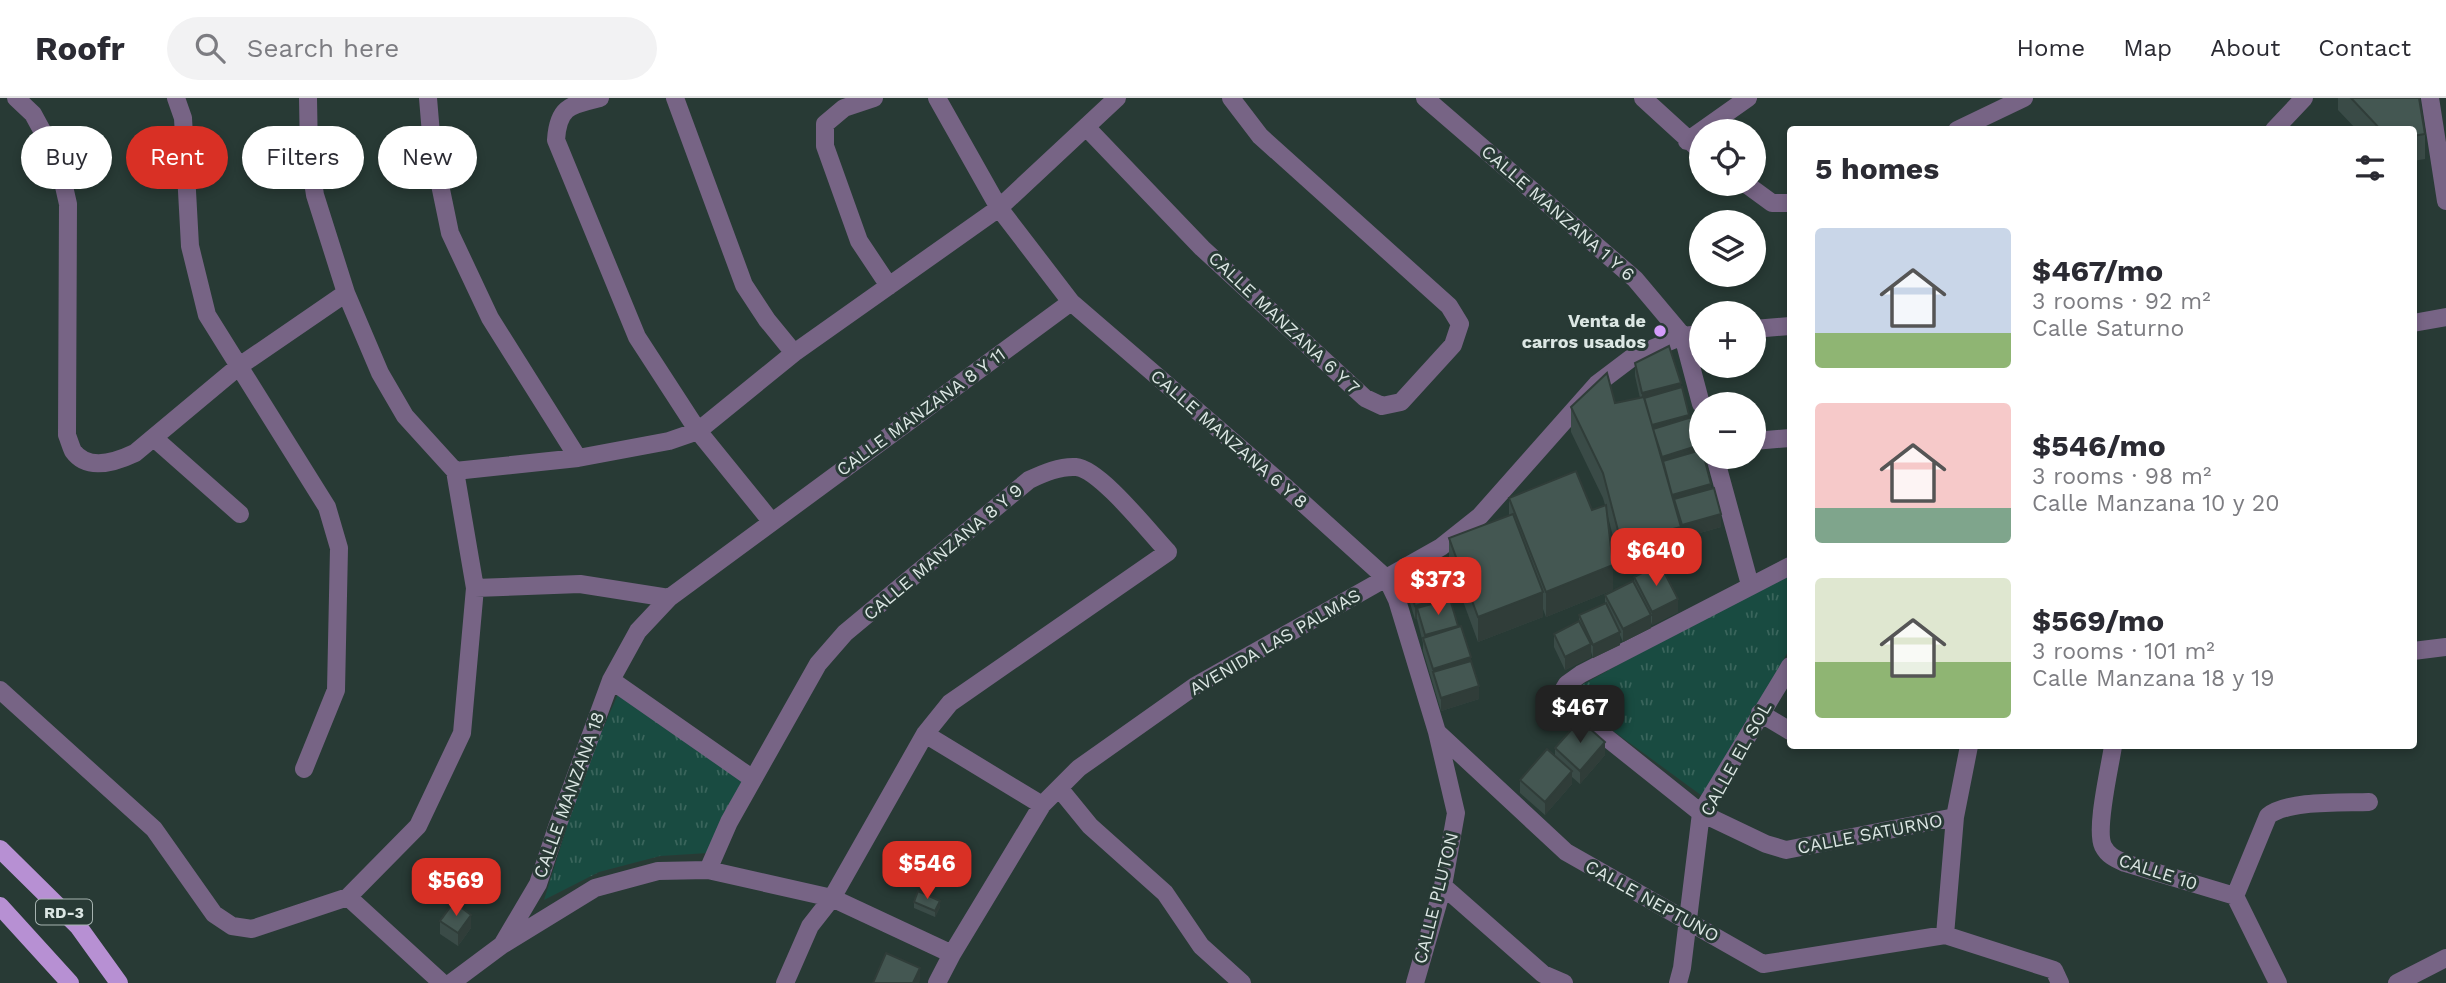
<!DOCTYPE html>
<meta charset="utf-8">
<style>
:root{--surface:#fff;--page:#f2f2f3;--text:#2b2b33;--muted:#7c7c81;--line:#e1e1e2;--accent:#d93025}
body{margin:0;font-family:"Work Sans",sans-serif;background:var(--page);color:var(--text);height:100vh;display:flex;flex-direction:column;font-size:26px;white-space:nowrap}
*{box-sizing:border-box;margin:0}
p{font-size:23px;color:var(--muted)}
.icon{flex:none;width:38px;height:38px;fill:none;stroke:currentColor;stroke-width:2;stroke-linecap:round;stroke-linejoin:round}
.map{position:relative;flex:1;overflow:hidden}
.drawer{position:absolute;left:1787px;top:28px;width:630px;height:623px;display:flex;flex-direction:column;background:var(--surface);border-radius:7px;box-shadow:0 4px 10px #0003}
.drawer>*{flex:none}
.banner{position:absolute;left:21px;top:28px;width:665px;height:63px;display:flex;gap:14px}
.buttons{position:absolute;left:1689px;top:21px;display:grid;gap:14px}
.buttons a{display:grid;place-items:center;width:77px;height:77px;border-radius:50%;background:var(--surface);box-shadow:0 4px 10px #0003;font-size:35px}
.price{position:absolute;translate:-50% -60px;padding:0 16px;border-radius:14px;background:var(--accent);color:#fff;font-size:23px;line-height:46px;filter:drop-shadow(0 2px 4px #0008)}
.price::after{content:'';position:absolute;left:50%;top:42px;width:21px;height:16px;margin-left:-10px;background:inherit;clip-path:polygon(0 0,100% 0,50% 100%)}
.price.current{background:#222;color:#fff}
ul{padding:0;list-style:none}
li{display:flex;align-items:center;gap:21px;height:175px;padding:0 28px}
li span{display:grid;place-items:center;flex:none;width:196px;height:140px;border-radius:7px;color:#555}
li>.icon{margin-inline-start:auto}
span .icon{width:84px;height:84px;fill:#fffc;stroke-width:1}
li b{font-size:30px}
h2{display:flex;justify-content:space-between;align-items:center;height:84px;padding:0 28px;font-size:30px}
.chip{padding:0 24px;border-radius:32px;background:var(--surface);box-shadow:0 4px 10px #0003;font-size:24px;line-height:63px}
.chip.current{background:var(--accent);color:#fff}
header{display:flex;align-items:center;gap:42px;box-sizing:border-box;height:98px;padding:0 35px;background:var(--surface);border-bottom:2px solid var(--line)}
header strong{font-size:33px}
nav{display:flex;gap:38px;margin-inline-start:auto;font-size:24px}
.search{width:490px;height:63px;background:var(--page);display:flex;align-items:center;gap:18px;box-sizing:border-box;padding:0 24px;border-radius:38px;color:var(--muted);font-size:26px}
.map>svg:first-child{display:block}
</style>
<header>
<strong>Roofr</strong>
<div class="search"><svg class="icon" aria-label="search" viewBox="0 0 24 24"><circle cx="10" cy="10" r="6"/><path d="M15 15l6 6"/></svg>Search here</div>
<nav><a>Home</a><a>Map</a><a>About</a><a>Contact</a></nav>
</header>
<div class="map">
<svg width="2446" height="885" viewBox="0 0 2446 885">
<defs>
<pattern id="park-tufts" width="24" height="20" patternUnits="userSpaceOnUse" patternTransform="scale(1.75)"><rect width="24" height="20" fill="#194b41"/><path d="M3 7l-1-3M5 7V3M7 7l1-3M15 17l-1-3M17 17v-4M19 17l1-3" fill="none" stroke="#3a655c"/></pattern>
</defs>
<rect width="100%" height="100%" fill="#283a35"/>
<path fill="url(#park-tufts)" d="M1790,477V550L1705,700L1564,597L1753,492Z
M618,596L747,684L708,755L660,758L599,774L544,802L583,677Z"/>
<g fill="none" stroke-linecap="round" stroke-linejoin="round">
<path stroke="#776485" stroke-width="18" d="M16,0L33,16L58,62L68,106L67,337C69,342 71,349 73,353C88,374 116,364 135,355L238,269L346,195
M176,0L183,20L190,148L207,217L327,409L339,450L336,592L304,671
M308,0L309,57L315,97L346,195L380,275L405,318L455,373
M428,0L432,48L450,135L490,220L578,360
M600,0C571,7 558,8 556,42L637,239L698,333L771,423
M675,0L744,187L767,222L794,255
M874,0L844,10L825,26V48L859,143L889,188
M937,0L999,110L1071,204L1282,386L1387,481L1397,502L1437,634L1566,754L1763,866L1945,837L2054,872L2060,885
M1425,0L1635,181L1683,238L1701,306
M1643,0L1701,53
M2430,0L2446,103
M1087,30L1202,150L1365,300L1382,308L1401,304L1453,247L1460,226L1449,208L1260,38L1231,0
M1957,32L2024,0
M2274,32L2304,0
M1687,43L1748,0
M1746,86L1772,105H1790
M2413,225L2446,219
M1754,231L1790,228
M154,340L240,416
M1754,343L1790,340
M1715,359L1750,487
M455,373L578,360L669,343L698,333L794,255L999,110L1117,0
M1790,468L1581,576L1567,586L1561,596L1562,604L1701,715L1766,746L1786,752L1955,719
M475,490L580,486L669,500
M2413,553L2446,549
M611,582L753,681
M0,592L154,731L214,816L232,828L252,831L348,799L418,728L462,635L475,490L455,373
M1760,615L1790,633
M925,636L1042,707
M2113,648C2110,669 2095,731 2103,748C2108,758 2116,761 2125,765L2235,798
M1059,690L1090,728L1165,795L1201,848L1242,885
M708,772L729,724L818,566L845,535L1029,382C1044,375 1060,368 1076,369C1100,371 1150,435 1168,454L950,605L925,636L832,800L810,828L785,885
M1443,788L1543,876L1564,885
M2235,798L2268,718C2288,702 2342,705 2369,704
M2235,798L2278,885
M348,799L442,885
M1945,837L1955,719L1969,648
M502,847L538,786L557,729L611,582L638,533L669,500L1071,204
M451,885L502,847L595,790L658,773L708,772L832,800L952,856
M937,885L952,856L1042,707L1079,670L1195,588L1441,449L1480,418L1597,286L1634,258L1683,238L1701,236
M1415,885L1443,788L1456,715L1437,634
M1678,885L1682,870L1701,715L1790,568
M2397,885L2446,860"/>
<path stroke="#b790d3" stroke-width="18" d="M0,751L78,828L119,885
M0,808L70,885"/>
</g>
<path fill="#3a4b47" d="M2338,0H2419L2425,36V61L2413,63V32H2357L2338,12Z
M1635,265L1681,290L1711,391L1721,429L1682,440L1681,437V453L1621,469L1607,415L1613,492L1546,519L1543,511V519L1478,544L1449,465V440L1509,418V400L1592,412L1605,407L1603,400L1571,334V309L1615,305L1640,300L1635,278Z
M1405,476L1452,506L1458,529L1471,563L1479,601L1441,613L1423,553V545L1417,521H1415L1405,489Z
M1634,479L1678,514L1652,527L1651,524V530L1623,544L1620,537V547L1593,560L1591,554V559L1565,572L1554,549V536L1579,523V517L1605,505V497L1634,486Z
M1555,650L1605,657L1580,686L1572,679V686L1545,717L1520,695V682L1555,658Z
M914,804L940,809L935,819L914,810Z
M440,823L471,830L458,848L440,836Z"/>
<path fill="#303d39" d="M1681,285V298L1642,308V295Z
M1689,317V330L1653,331L1652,327Z
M1700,347V360L1662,372V359Z
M1711,386V399L1674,401V410H1672V397Z
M1721,416V429L1682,440V427Z
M1681,429V453L1621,469V444Z
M1613,467V492L1546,519V494Z
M1543,494V519L1478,544V519Z
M1452,497V510H1417V521H1415V508Z
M1678,501V514L1652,527V514Z
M1651,517V530L1623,544V531Z
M1458,528V540L1425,545V537Z
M1620,534V547L1593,560V547Z
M1591,546V559L1565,572V559Z
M1471,559V572L1433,574V584V571Z
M1479,588V601L1441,613V600Z
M1605,644V657L1580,686V673Z
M1572,673V686L1545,717V704Z
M940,803V809L935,819V813Z
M471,817V830L458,848V835Z
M920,870V883L919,885H913Z"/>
<path fill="#445752" stroke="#303d39" stroke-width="2" d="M2351,0H2419L2425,36L2413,38V32H2381Z
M1669,248L1681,285L1642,295L1635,265Z
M1607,275L1615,305L1644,299L1681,429L1621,444L1603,375L1571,309Z
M1682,289L1689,317L1652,327L1644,300Z
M1692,319L1700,347L1662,359L1653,331Z
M1701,352V359H1704L1711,386L1672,397L1663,363Z
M1576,373L1592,412L1606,407L1613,467L1546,494L1509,400Z
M1714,390L1721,416L1682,427L1674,401Z
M1513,416L1543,494L1478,519L1449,440Z
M1442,465L1452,497L1415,508L1405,476Z
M1660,466L1678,501L1652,514L1634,479Z
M1633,483L1651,517L1623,531L1605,497Z
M1450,501L1458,528L1425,537L1417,510Z
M1606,505L1620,534L1593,547L1579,517Z
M1579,523L1591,546L1565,559L1554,536Z
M1461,528L1471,559L1433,571L1423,540Z
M1471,563L1479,588L1441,600L1433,574Z
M1580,622L1605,644L1580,673L1555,650Z
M1547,651L1572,673L1545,704L1520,682Z
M918,793L940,803L935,813L914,804Z
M454,804L471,817L458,835L440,823Z
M886,855L920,870L913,885H873Z"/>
<circle fill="#d49cfb" stroke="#283a35" stroke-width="2.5" cx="1660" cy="233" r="7"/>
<g text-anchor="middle" stroke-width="6" stroke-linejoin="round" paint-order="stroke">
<rect fill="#283a35" stroke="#a6b3b0" stroke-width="2" x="36" y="801.5" width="56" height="25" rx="5"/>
<g font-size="16" font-weight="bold" fill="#dce7e4">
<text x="64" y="820">RD-3</text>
</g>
<g font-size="18" fill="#dce7e4" stroke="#283a35">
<text transform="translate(1558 115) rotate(41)" y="6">CALLE MANZANA 1 Y 6</text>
<text transform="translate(1284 225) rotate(43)" y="6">CALLE MANZANA 6 Y 7</text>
<text transform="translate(921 314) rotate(-36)" y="6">CALLE MANZANA 8 Y 11</text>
<text transform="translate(1229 341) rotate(41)" y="6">CALLE MANZANA 6 Y 8</text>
<text transform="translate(943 454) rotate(-40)" y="6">CALLE MANZANA 8 Y 9</text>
<text transform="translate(1275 544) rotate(-30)" y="6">AVENIDA LAS PALMAS</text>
<text transform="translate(1736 661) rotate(-61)" y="6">CALLE EL SOL</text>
<text transform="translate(569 697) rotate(-70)" y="6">CALLE MANZANA 18</text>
<text transform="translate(1870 736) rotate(-11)" y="6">CALLE SATURNO</text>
<text transform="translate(2158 774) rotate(18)" y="6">CALLE 10</text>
<text transform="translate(1436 800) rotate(-76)" y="6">CALLE PLUTON</text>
<text transform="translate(1652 803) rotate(29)" y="6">CALLE NEPTUNO</text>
</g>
<g font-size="18" font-weight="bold" fill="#dce7e4" stroke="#283a35" text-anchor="end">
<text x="1646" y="229">Venta de<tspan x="1646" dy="21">carros usados</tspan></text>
</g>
</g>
</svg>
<div class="buttons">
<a><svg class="icon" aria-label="locate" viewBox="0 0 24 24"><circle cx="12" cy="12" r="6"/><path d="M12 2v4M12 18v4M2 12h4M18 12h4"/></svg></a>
<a><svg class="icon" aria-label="layers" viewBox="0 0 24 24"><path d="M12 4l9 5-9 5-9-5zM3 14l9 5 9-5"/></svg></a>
<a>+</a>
<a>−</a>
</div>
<b class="price" style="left:1656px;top:490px">$640</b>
<b class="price" style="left:1438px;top:519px">$373</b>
<b class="price current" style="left:1580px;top:647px">$467</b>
<b class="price" style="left:927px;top:803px">$546</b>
<b class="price" style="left:456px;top:820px">$569</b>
<div class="banner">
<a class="chip">Buy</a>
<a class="chip current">Rent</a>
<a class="chip">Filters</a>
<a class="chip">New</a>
</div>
<section class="drawer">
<h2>5 homes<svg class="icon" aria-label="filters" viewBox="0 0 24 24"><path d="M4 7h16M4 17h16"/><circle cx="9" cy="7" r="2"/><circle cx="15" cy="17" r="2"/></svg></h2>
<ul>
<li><span style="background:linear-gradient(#c9d6e8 75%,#8fb573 0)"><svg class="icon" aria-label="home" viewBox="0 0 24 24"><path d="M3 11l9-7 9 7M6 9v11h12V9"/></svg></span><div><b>$467/mo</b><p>3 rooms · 92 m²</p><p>Calle Saturno</p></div></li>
<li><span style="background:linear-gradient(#f6c9c9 75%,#7fa58c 0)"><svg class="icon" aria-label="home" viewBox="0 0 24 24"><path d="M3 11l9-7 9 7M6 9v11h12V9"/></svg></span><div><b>$546/mo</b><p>3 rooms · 98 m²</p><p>Calle Manzana 10 y 20</p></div></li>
<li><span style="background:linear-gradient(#dfe7d0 60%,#8fb573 0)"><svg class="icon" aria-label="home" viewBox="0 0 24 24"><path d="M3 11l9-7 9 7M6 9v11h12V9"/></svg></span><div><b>$569/mo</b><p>3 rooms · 101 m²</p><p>Calle Manzana 18 y 19</p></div></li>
</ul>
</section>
</div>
